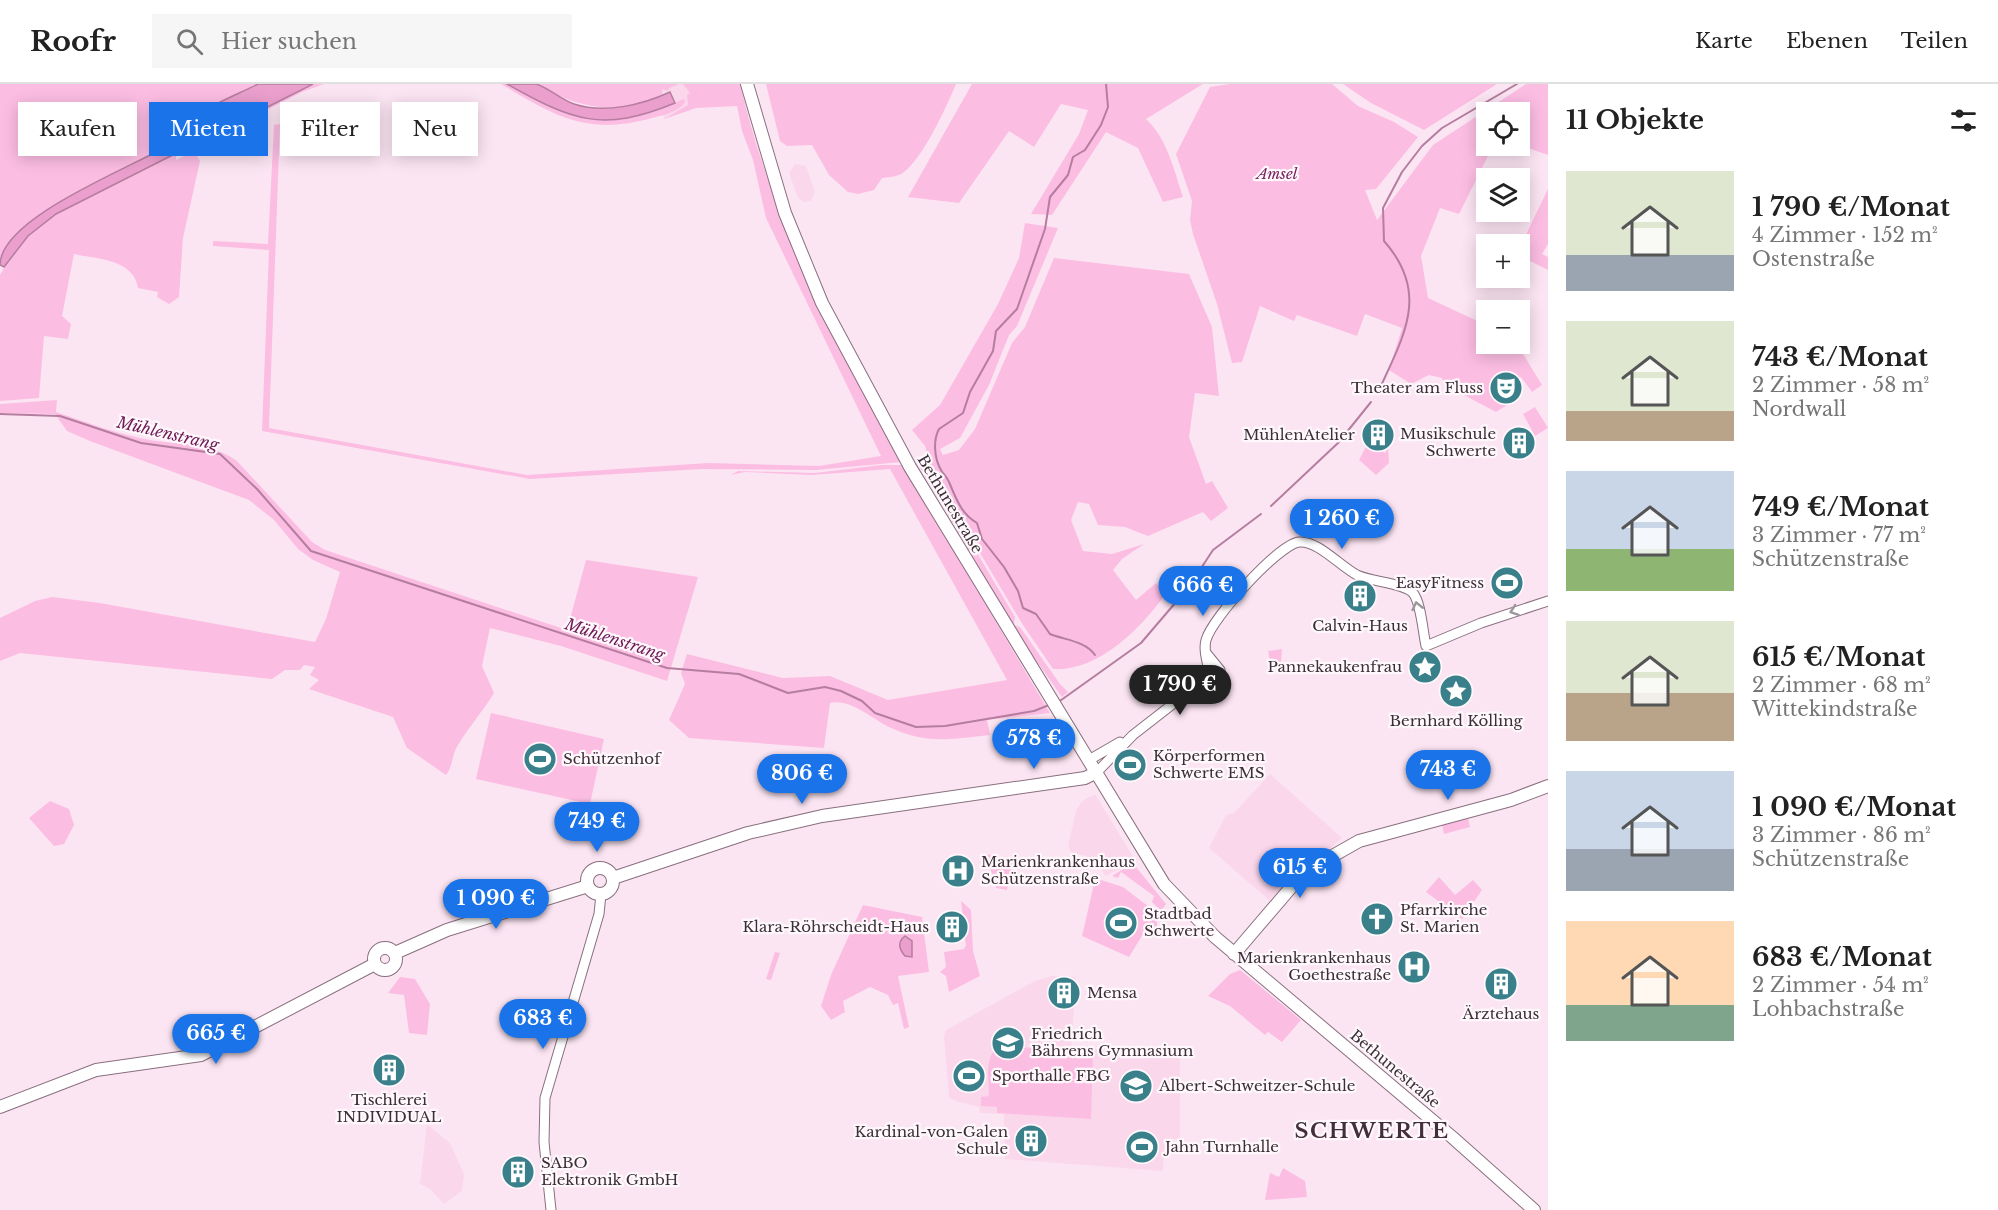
<!DOCTYPE html>
<html lang="de">
<meta charset="utf-8">
<style>
:root{--surface:#fff;--page:#f6f6f6;--text:#222;--muted:#767676;--line:#e0e0e0;--accent:#1a73e8}
body{margin:0;font-family:"Libre Baskerville",serif;background:var(--page);color:var(--text);height:100vh;display:flex;flex-direction:column;font-size:22px;white-space:nowrap}
*{box-sizing:border-box;margin:0}
p{font-size:20px;color:var(--muted)}
.icon{flex:none;width:33px;height:33px;fill:none;stroke:currentColor;stroke-width:2;stroke-linecap:round;stroke-linejoin:round}
.map{position:relative;flex:1;overflow:hidden}
.panel{display:flex;flex-direction:column;background:var(--surface);width:450px}
.panel>*{flex:none}
.guide{position:absolute;left:18px;top:18px;width:570px;height:54px;display:flex;gap:12px}
.tools{position:absolute;left:1476px;top:18px;display:grid;gap:12px}
.tools a{display:grid;place-items:center;width:54px;height:54px;border-radius:0px;background:var(--surface);box-shadow:0 3px 15px #0003;font-size:30px}
.price{position:absolute;translate:-50% -51px;padding:0 14px;border-radius:21px;background:var(--accent);color:#fff;font-size:20px;line-height:39px;filter:drop-shadow(0 2px 3px #0008)}
.price::after{content:'';position:absolute;left:50%;top:36px;width:18px;height:14px;margin-left:-9px;background:inherit;clip-path:polygon(0 0,100% 0,50% 100%)}
.price.active{background:#222;color:#fff}
ul{padding:0;list-style:none}
li{display:flex;align-items:center;gap:18px;height:150px;padding:0 18px}
li span{display:grid;place-items:center;flex:none;width:168px;height:120px;border-radius:0px;color:#555}
li>.icon{margin-inline-start:auto}
span .icon{width:72px;height:72px;fill:#fffc;stroke-width:1}
li b{font-size:26px}
h2{display:flex;justify-content:space-between;align-items:center;height:72px;padding:0 18px;font-size:26px}
.pill{padding:0 21px;border-radius:0px;background:var(--surface);box-shadow:0 3px 15px #0003;font-size:21px;line-height:54px}
.pill.active{background:var(--accent);color:#fff}
header{display:flex;align-items:center;gap:36px;box-sizing:border-box;height:84px;padding:0 30px;background:var(--surface);border-bottom:2px solid var(--line)}
header strong{font-size:28px}
nav{display:flex;gap:33px;margin-inline-start:auto;font-size:21px}
.search{width:420px;height:54px;background:var(--page);display:flex;align-items:center;gap:15px;box-sizing:border-box;padding:0 21px;border-radius:0px;color:var(--muted);font-size:22px}
main{display:flex;flex:1;min-height:0}
.map>svg:first-child{display:block}
</style>
<header>
<strong>Roofr</strong>
<div class="search"><svg class="icon" aria-label="search" viewBox="0 0 24 24"><circle cx="10" cy="10" r="6"/><path d="M15 15l6 6"/></svg>Hier suchen</div>
<nav><a>Karte</a><a>Ebenen</a><a>Teilen</a></nav>
</header>
<main>
<div class="map">
<svg width="1548" height="1126" viewBox="0 0 1548 1126">
<rect width="100%" height="100%" fill="#fce5f3"/>
<path fill="#fad7eb" d="M663,0H688L696,24L664,35L661,25L675,19L670,8L657,14Z
M795,80L806,82L815,108L811,117L804,118L798,114L789,89Z
M1270,690L1342,754L1269,816L1209,764L1226,731L1234,729Z
M1095,710L1135,776L1106,792L1092,774L1071,768L1068,762L1076,727L1082,717Z
M1052,892L1076,893L1071,966L1180,962V1055H1165L1163,1087L1005,1075L1004,1030L980,1029L979,1023L956,1017L949,1013L944,953L946,946L1035,897Z
M427,1040L450,1059L464,1090L462,1107L444,1120L430,1105L420,1100Z"/>
<path fill="#fcbde3" d="M0,0H258C239,10 213,19 197,34C189,41 184,52 175,57C113,97 46,111 0,173Z
M313,0H324L302,8L176,72V76L194,67L200,77L183,154L179,213L169,220L157,213L158,208L138,204C134,175 96,175 74,170L62,232L71,240L68,255L44,252L39,314L0,317V191L14,167L28,152L56,130Z
M501,0H507C581,41 604,48 684,15L685,18C679,28 663,31 652,34C587,52 555,32 501,0Z
M535,0H679L669,4L668,7L662,5V12C613,33 580,24 535,0Z
M683,0H740C772,136 835,256 901,378L816,386L702,385L530,395L262,347L269,166L213,162V157L268,160L274,41L280,40L269,344L527,391L708,379L819,382L881,372L766,134L753,76L742,47L737,22L696,24L664,35L688,21L687,11L690,9Z
M766,0H956C947,22 923,74 904,88C898,93 890,93 882,94L874,106L858,110L848,108L829,91L812,61L787,62L780,57Z
M972,0H1203L1146,35C1167,54 1174,86 1183,113L1163,118L1138,64L1106,48L1052,131L1031,130L1079,50L1088,26L1061,20L1034,63L1009,47L959,119L908,113Z
M1229,0H1332L1358,22L1394,38L1418,53L1376,105L1365,106L1377,136L1433,61L1526,0H1548V71L1520,61V28H1486V62H1493L1459,130L1440,124L1421,172L1428,214L1486,241V260H1517L1542,301L1532,308L1521,293L1502,306L1509,320L1496,328L1445,301L1442,294L1429,291L1411,300L1389,286L1402,244L1365,230L1357,252L1297,231L1294,237L1260,222L1242,278L1232,279L1217,220L1193,150L1190,136L1192,117L1176,70L1210,3Z
M1343,0H1497L1424,46L1371,19Z
M1548,105V160L1542,170L1548,173V186L1520,172V163Z
M1025,139L1058,144L1017,242L1009,251L989,301L960,354L940,365L943,371L959,366L975,345L1012,259L1025,243L1054,174L1189,190L1212,243L1219,312L1195,309L1189,353L1206,400L1212,397L1228,424L1211,437L1203,428L1148,452L1125,443L1098,441L1089,420L1078,418L1071,436L1083,467L1112,470L1144,460L1122,475L1113,486L1136,516L1156,499L1165,511C1140,545 1098,588 1053,585L1023,541L925,377L929,375L925,362L912,346L940,321L998,220L1019,174Z
M57,316L56,328C83,337 111,348 140,354C173,362 208,356 237,377L312,458L325,466L567,546L586,476L698,493L667,597L561,562L490,544L482,582L494,609C483,627 469,643 458,661C452,670 453,682 446,691L407,664L393,633L309,605L319,596L310,591L315,583L304,581L300,586H285L272,595L20,569L0,577V534L35,517L52,513L100,519L315,558L326,535L340,488L313,476L298,465L274,436L249,416L90,357L67,347L55,330L0,329V320Z
M1535,323L1548,344L1535,352L1523,330Z
M1369,357L1385,369L1388,364L1389,379L1376,391L1359,376Z
M919,376L931,391L1015,533L1014,541L1020,543L1060,600L1068,608L1062,613L1025,561L916,377Z
M881,381H903L1050,629L987,636L990,651C950,655 928,661 889,643C871,634 850,614 830,619L824,664L689,654L669,636L685,600L681,589L687,570L783,594L830,592L888,616L1007,596L890,385L812,391L745,388L731,391L738,387L815,389Z
M1282,565L1281,578L1270,577L1268,567Z
M491,629L604,655L590,720L476,695Z
M50,717L69,725L74,741L64,760L54,762L29,734Z
M1468,734L1470,743L1444,750L1442,741Z
M986,770L1013,776L1007,806L996,804Z
M1130,781L1136,783L1166,820L1161,827L1152,818L1154,812L1121,788L1118,794L1112,792Z
M1439,793L1455,811L1473,796L1482,806L1462,835L1426,808Z
M1101,796L1123,803L1157,829V844L1151,851L1145,847L1129,873L1082,852L1094,800Z
M961,817L971,826L973,867L980,892L949,908L946,892L940,888L946,883L944,868L964,865L966,861L961,835L963,834Z
M863,821L922,833L929,888L898,892L909,943L904,945L898,919L893,921L888,911L870,903L843,917L845,928L831,936L821,922L831,891Z
M775,868L780,869L771,896L766,895Z
M1240,886L1301,936L1282,958L1268,948L1265,951L1230,922L1208,912L1230,890Z
M400,893L415,895L430,920L427,951L409,949L404,911L388,909Z
M997,963L1093,965L1091,1035L997,1029V1023L981,1022V1013L989,1012C989,996 984,975 997,963Z
M1283,1084L1305,1097L1307,1113L1265,1116L1270,1089L1279,1093Z"/>
<path fill="#ea9fcd" stroke="#b57d9f" stroke-width="1.5" d="M258,0H313L56,130L28,152L4,183L0,181C0,132 139,81 176,57C185,51 189,40 197,33C213,19 239,10 258,0Z
M507,0C516,0 528,0 536,0C549,4 560,15 574,20C604,30 642,21 670,8L675,19C602,49 573,37 507,0Z
M905,852L912,857V873L905,872C899,865 897,858 905,852Z"/>
<g fill="none" stroke-linecap="round" stroke-linejoin="round">
<path stroke="#b57d9f" stroke-width="2" d="M1380,304C1404,251 1430,209 1384,157L1383,124L1402,88L1422,62L1442,44L1517,0
M0,330L60,332L141,359L220,370L257,405L311,467L667,584L739,590L788,609L825,603L841,607L862,617L875,629L916,643L945,642L1034,627L1049,621
M1271,422L1338,359L1371,318
M1095,571C1085,557 1065,556 1050,550L1036,530L1023,524L1018,507L1004,483L982,455L977,439C961,430 956,414 949,398C947,393 943,390 941,386C934,374 933,356 939,345L963,329L970,308L993,267L996,247L1017,225L1045,145L1050,113L1068,91L1073,73L1085,66L1101,41L1108,23L1106,0
M1057,619L1141,559L1188,504L1213,466L1261,430"/>
<defs>
<path id="minor" d="M1207,570L1220,586
M1089,676L1120,658
M1097,688L1133,651L1210,591C1208,580 1203,567 1206,556C1212,534 1278,461 1299,458C1317,456 1340,482 1357,491C1372,498 1404,499 1413,509C1421,518 1423,549 1426,562L1481,539L1548,517
M551,1126L544,1058L545,1014L599,830L601,810"/>
<path id="major" d="M747,0L785,129L822,219L910,383L1164,800L1215,853L1452,1053L1534,1126
M587 797a13 13 0 1 1 26 0a13 13 0 1 1-26 0Z
M613,794L748,749L822,732L1085,694L1097,688
M374 875a11 11 0 1 1 22 0a11 11 0 1 1-22 0Z
M395,869L447,846L588,802
M1234,870L1293,801L1322,778L1359,757L1511,716L1548,702
M0,1023L96,986L201,971L375,880"/>
</defs>
<use href="#minor" stroke="#886f7e" stroke-width="11"/>
<use href="#major" stroke="#886f7e" stroke-width="14"/>
<use href="#minor" stroke="#fff" stroke-width="9"/>
<use href="#major" stroke="#fff" stroke-width="12"/>
</g>
<defs><path id="oneway-chevron" d="M-2-3.5L2.5 0L-2 3.5" fill="none" stroke-width="1.6" stroke-linecap="round" stroke-linejoin="round" transform="scale(1.5)"/></defs>
<g stroke="#9c979a">
<use href="#oneway-chevron" transform="translate(1417 522) rotate(-103)"/>
<use href="#oneway-chevron" transform="translate(1514 527) rotate(161)"/>
</g>
<defs>
<symbol id="theatre-disc" viewBox="-11 -11 22 22"><circle r="9.5" fill="#3a808b" stroke="#fef8fc"/><path d="M-5-5.5Q0-4 5-5.5V0Q5 5 0 6Q-5 5-5 0ZM-3.3-2.5H-1v1.5H-3.3ZM1-2.5H3.3v1.5H1ZM-2.8 1Q0 5.5 2.8 1Z" fill="#fff"/></symbol>
<symbol id="building-disc" viewBox="-11 -11 22 22"><circle r="9.5" fill="#3a808b" stroke="#fef8fc"/><path d="M-4-6H4V6H1V3H-1V6H-4ZM-2.5-4.3h1.7v1.8h-1.7ZM.8-4.3h1.7v1.8H.8ZM-2.5-1h1.7V.8h-1.7ZM.8-1h1.7V.8H.8Z" fill="#fff"/></symbol>
<symbol id="stadium-disc" viewBox="-11 -11 22 22"><circle r="9.5" fill="#3a808b" stroke="#fef8fc"/><path d="M0-5a6.5 5 0 1 0 0 10a6.5 5 0 1 0 0-10ZM-3.5-1.8h7v3.6h-7Z" fill="#fff"/></symbol>
<symbol id="sight-disc" viewBox="-11 -11 22 22"><circle r="9.5" fill="#3a808b" stroke="#fef8fc"/><path d="M0-6L1.8-2.2L6-1.7L2.9 1.2L3.7 5.4L0 3.3L-3.7 5.4L-2.9 1.2L-6-1.7L-1.8-2.2Z" fill="#fff"/></symbol>
<symbol id="hospital-disc" viewBox="-11 -11 22 22"><circle r="9.5" fill="#3a808b" stroke="#fef8fc"/><path d="M-5-5h3v3.5h4V-5h3V5h-3V1.5h-4V5h-3Z" fill="#fff"/></symbol>
<symbol id="church-disc" viewBox="-11 -11 22 22"><circle r="9.5" fill="#3a808b" stroke="#fef8fc"/><path d="M-1.2-6h2.4v3.5h3.3v2.4h-3.3V6h-2.4V-.1h-3.3v-2.4h3.3Z" fill="#fff"/></symbol>
<symbol id="school-disc" viewBox="-11 -11 22 22"><circle r="9.5" fill="#3a808b" stroke="#fef8fc"/><path d="M0-5L7-2L0 1L-7-2ZM-4 1L0 2.5L4 1V4Q0 6-4 4Z" fill="#fff"/></symbol>
</defs>
<g fill-rule="evenodd">
<use href="#theatre-disc" x="1487" y="285" width="38" height="38"/>
<use href="#building-disc" x="1359" y="332" width="38" height="38"/>
<use href="#building-disc" x="1500" y="340" width="38" height="38"/>
<use href="#stadium-disc" x="1488" y="480" width="38" height="38"/>
<use href="#building-disc" x="1341" y="493" width="38" height="38"/>
<use href="#sight-disc" x="1406" y="564" width="38" height="38"/>
<use href="#sight-disc" x="1437" y="588" width="38" height="38"/>
<use href="#stadium-disc" x="521" y="656" width="38" height="38"/>
<use href="#stadium-disc" x="1111" y="662" width="38" height="38"/>
<use href="#hospital-disc" x="939" y="768" width="38" height="38"/>
<use href="#church-disc" x="1358" y="816" width="38" height="38"/>
<use href="#stadium-disc" x="1102" y="820" width="38" height="38"/>
<use href="#building-disc" x="933" y="824" width="38" height="38"/>
<use href="#hospital-disc" x="1395" y="864" width="38" height="38"/>
<use href="#building-disc" x="1482" y="881" width="38" height="38"/>
<use href="#building-disc" x="1045" y="890" width="38" height="38"/>
<use href="#school-disc" x="989" y="940" width="38" height="38"/>
<use href="#building-disc" x="370" y="967" width="38" height="38"/>
<use href="#stadium-disc" x="950" y="973" width="38" height="38"/>
<use href="#school-disc" x="1117" y="983" width="38" height="38"/>
<use href="#building-disc" x="1012" y="1038" width="38" height="38"/>
<use href="#stadium-disc" x="1123" y="1044" width="38" height="38"/>
<use href="#building-disc" x="499" y="1069" width="38" height="38"/>
</g>
<g text-anchor="middle" stroke-width="4.5" stroke-linejoin="round" paint-order="stroke">
<g font-size="15" font-style="italic" fill="#77215d" stroke="#fef8fc">
<text x="1277" y="95">Amsel</text>
</g>
<g font-size="15" fill="#3a2f35" stroke="#fef8fc" text-anchor="start">
<text x="1483" y="309" text-anchor="end">Theater am Fluss</text>
<text x="1496" y="355" text-anchor="end">Musikschule<tspan x="1496" dy="17">Schwerte</tspan></text>
<text x="1355" y="356" text-anchor="end">MühlenAtelier</text>
<text x="1484" y="504" text-anchor="end">EasyFitness</text>
<text x="1360" y="547" text-anchor="middle">Calvin-Haus</text>
<text x="1402" y="588" text-anchor="end">Pannekaukenfrau</text>
<text x="1456" y="642" text-anchor="middle">Bernhard Kölling</text>
<text x="1153" y="677">Körperformen<tspan x="1153" dy="17">Schwerte EMS</tspan></text>
<text x="563" y="680">Schützenhof</text>
<text x="981" y="783">Marienkrankenhaus<tspan x="981" dy="17">Schützenstraße</tspan></text>
<text x="1400" y="831">Pfarrkirche<tspan x="1400" dy="17">St. Marien</tspan></text>
<text x="1144" y="835">Stadtbad<tspan x="1144" dy="17">Schwerte</tspan></text>
<text x="929" y="848" text-anchor="end">Klara-Röhrscheidt-Haus</text>
<text x="1391" y="879" text-anchor="end">Marienkrankenhaus<tspan x="1391" dy="17">Goethestraße</tspan></text>
<text x="1087" y="914">Mensa</text>
<text x="1501" y="935" text-anchor="middle">Ärztehaus</text>
<text x="1031" y="955">Friedrich<tspan x="1031" dy="17">Bährens Gymnasium</tspan></text>
<text x="992" y="997">Sporthalle FBG</text>
<text x="1159" y="1007">Albert-Schweitzer-Schule</text>
<text x="389" y="1021" text-anchor="middle">Tischlerei<tspan x="389" dy="17">INDIVIDUAL</tspan></text>
<text x="1008" y="1053" text-anchor="end">Kardinal-von-Galen<tspan x="1008" dy="17">Schule</tspan></text>
<text x="1165" y="1068">Jahn Turnhalle</text>
<text x="541" y="1084">SABO<tspan x="541" dy="17">Elektronik GmbH</tspan></text>
</g>
<g font-size="15" fill="#3a2f35" stroke="#fef8fc">
<text transform="translate(950 420) rotate(59)" y="5">Bethunestraße</text>
<text transform="translate(1395 985) rotate(40)" y="5">Bethunestraße</text>
</g>
<g font-size="16" font-style="italic" fill="#701956" stroke="#fef8fc">
<text transform="translate(168 349) rotate(13)" y="6">Mühlenstrang</text>
<text transform="translate(615 555) rotate(18)" y="6">Mühlenstrang</text>
</g>
<g font-size="21" font-weight="bold" letter-spacing="1.5" fill="#442e3b" stroke="#fef8fc">
<text x="1372" y="1054">SCHWERTE</text>
</g>
</g>
</svg>
<div class="tools">
<a><svg class="icon" aria-label="locate" viewBox="0 0 24 24"><circle cx="12" cy="12" r="6"/><path d="M12 2v4M12 18v4M2 12h4M18 12h4"/></svg></a>
<a><svg class="icon" aria-label="layers" viewBox="0 0 24 24"><path d="M12 4l9 5-9 5-9-5zM3 14l9 5 9-5"/></svg></a>
<a>+</a>
<a>−</a>
</div>
<b class="price" style="left:1342px;top:466px">1 260 €</b>
<b class="price" style="left:1203px;top:533px">666 €</b>
<b class="price active" style="left:1180px;top:632px">1 790 €</b>
<b class="price" style="left:1034px;top:686px">578 €</b>
<b class="price" style="left:1448px;top:717px">743 €</b>
<b class="price" style="left:802px;top:721px">806 €</b>
<b class="price" style="left:597px;top:769px">749 €</b>
<b class="price" style="left:1300px;top:815px">615 €</b>
<b class="price" style="left:496px;top:846px">1 090 €</b>
<b class="price" style="left:543px;top:966px">683 €</b>
<b class="price" style="left:216px;top:981px">665 €</b>
<div class="guide">
<a class="pill">Kaufen</a>
<a class="pill active">Mieten</a>
<a class="pill">Filter</a>
<a class="pill">Neu</a>
</div>
</div>
<section class="panel">
<h2>11 Objekte<svg class="icon" aria-label="filters" viewBox="0 0 24 24"><path d="M4 7h16M4 17h16"/><circle cx="9" cy="7" r="2"/><circle cx="15" cy="17" r="2"/></svg></h2>
<ul>
<li><span style="background:linear-gradient(#dfe7d0 70%,#9aa5b1 0)"><svg class="icon" aria-label="home" viewBox="0 0 24 24"><path d="M3 11l9-7 9 7M6 9v11h12V9"/></svg></span><div><b>1 790 €/Monat</b><p>4 Zimmer · 152 m²</p><p>Ostenstraße</p></div></li>
<li><span style="background:linear-gradient(#dfe7d0 75%,#b9a48a 0)"><svg class="icon" aria-label="home" viewBox="0 0 24 24"><path d="M3 11l9-7 9 7M6 9v11h12V9"/></svg></span><div><b>743 €/Monat</b><p>2 Zimmer · 58 m²</p><p>Nordwall</p></div></li>
<li><span style="background:linear-gradient(#c9d6e8 65%,#8fb573 0)"><svg class="icon" aria-label="home" viewBox="0 0 24 24"><path d="M3 11l9-7 9 7M6 9v11h12V9"/></svg></span><div><b>749 €/Monat</b><p>3 Zimmer · 77 m²</p><p>Schützenstraße</p></div></li>
<li><span style="background:linear-gradient(#dfe7d0 60%,#b9a48a 0)"><svg class="icon" aria-label="home" viewBox="0 0 24 24"><path d="M3 11l9-7 9 7M6 9v11h12V9"/></svg></span><div><b>615 €/Monat</b><p>2 Zimmer · 68 m²</p><p>Wittekindstraße</p></div></li>
<li><span style="background:linear-gradient(#c9d6e8 65%,#9aa5b1 0)"><svg class="icon" aria-label="home" viewBox="0 0 24 24"><path d="M3 11l9-7 9 7M6 9v11h12V9"/></svg></span><div><b>1 090 €/Monat</b><p>3 Zimmer · 86 m²</p><p>Schützenstraße</p></div></li>
<li><span style="background:linear-gradient(#ffd9b3 70%,#7fa58c 0)"><svg class="icon" aria-label="home" viewBox="0 0 24 24"><path d="M3 11l9-7 9 7M6 9v11h12V9"/></svg></span><div><b>683 €/Monat</b><p>2 Zimmer · 54 m²</p><p>Lohbachstraße</p></div></li>
</ul>
</section>
</main>
